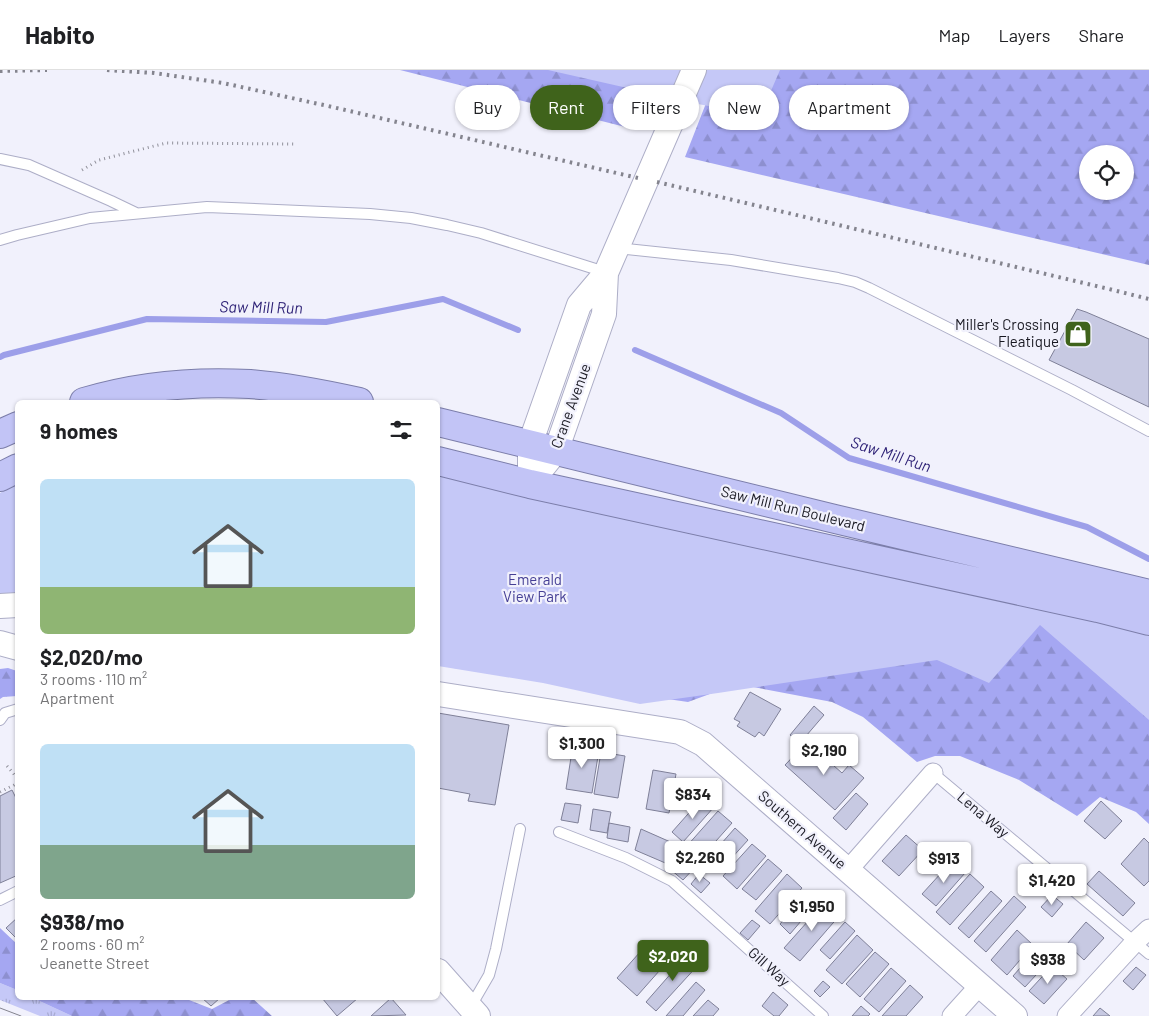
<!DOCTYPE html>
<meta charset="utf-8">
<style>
:root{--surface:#fff;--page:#f6f6f6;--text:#202124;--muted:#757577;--line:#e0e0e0;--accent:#3f631b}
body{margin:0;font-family:Barlow,sans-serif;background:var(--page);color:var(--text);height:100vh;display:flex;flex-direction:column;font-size:19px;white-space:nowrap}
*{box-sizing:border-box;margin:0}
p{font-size:16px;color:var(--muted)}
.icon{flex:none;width:28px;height:28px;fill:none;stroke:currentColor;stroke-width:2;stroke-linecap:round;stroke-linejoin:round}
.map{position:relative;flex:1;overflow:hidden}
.panel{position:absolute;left:15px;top:330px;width:425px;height:600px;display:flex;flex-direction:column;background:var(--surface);border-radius:8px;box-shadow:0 1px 4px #0004}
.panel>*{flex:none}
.hud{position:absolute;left:455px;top:15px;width:475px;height:45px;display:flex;gap:10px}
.fabs{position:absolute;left:1079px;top:75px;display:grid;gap:10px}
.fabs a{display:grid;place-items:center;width:55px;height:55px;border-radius:50%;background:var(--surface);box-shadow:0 1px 4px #0004;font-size:25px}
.price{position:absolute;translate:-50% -42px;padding:0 11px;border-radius:5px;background:#fff;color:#222;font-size:16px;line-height:32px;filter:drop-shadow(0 1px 2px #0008)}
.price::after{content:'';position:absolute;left:50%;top:30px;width:15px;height:11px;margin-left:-8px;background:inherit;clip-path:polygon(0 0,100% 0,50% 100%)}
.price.selected{background:var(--accent);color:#fff}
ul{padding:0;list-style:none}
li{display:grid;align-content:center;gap:10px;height:265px;padding:0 25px}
li span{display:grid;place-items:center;height:155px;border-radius:8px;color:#555}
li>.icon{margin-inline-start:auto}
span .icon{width:90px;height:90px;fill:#fffc;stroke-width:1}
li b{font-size:21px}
h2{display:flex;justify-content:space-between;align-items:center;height:60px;padding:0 25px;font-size:21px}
.tag{padding:0 18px;border-radius:22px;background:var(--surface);box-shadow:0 1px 4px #0004;font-size:18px;line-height:45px}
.tag.selected{background:var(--accent);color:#fff}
header{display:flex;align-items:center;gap:30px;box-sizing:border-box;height:70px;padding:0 25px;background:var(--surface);border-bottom:1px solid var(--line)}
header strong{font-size:24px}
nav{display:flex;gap:28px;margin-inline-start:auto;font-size:18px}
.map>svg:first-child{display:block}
</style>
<header>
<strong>Habito</strong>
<nav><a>Map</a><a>Layers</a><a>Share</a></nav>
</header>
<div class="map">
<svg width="1149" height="946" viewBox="0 0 1149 946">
<defs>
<pattern id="grass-tufts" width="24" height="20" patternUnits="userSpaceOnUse" patternTransform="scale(1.25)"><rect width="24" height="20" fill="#c5c8f7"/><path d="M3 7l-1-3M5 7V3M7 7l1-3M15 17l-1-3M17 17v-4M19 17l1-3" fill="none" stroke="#a8abd3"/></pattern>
<pattern id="forest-firs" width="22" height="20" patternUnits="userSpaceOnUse" patternTransform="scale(1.25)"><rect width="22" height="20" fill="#a5a7f2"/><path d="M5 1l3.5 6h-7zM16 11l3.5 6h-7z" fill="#8d8fcf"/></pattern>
</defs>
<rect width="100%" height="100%" fill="#f1f1fc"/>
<path fill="url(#grass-tufts)" d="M0,913L17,920L18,928H33L72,946H40L0,930Z"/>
<path fill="url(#forest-firs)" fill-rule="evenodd" d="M400,0H658L637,60Z
M719,0H1149V195L685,87ZM1088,84H1125V121H1088Z
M438,423L993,541L1149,583V754L1136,742L1100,727L1077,746L1019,710L960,686H935L917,692L863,647L832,632L737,614L688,632L454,598Z
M8,598L17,601V626L3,627L0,629V599Z
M0,858L17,874V920L0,913Z
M33,928H184L212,939L233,928H252L272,946H72Z"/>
<path fill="#c5c8f7" d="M548,0H780L760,46L698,34Z
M438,402L1113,555L1149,566V650L1040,555L989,613L937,590L718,623L640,634L543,613L438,596Z
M17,413V533L0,525V423Z"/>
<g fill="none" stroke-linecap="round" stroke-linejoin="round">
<path stroke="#9d9fe9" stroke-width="6" d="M635,280L781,343L849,388L1087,457L1149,489
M0,287L4,285L147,249L326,252L443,229L518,260"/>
</g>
<path fill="#c7c9e2" stroke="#7f8098" d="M1077,239L1086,242L1149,269V337L1049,290Z
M750,622L781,639L764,666L759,662L755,667L737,656L740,652L734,649Z
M814,636L824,645L800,673L790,665Z
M438,643L509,655L495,735L468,731L470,724L438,718Z
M807,672L842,703L849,695L864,708L835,740L785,695Z
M573,675L599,680L592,723L566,719Z
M601,682L625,686L618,728L594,724Z
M653,700L676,704L669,743L646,739Z
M12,720L18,732L16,733L18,737V805L0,813V726Z
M856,723L868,734L846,760L833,748Z
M703,727L714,737L683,772L672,762Z
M1101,731L1122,751L1105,769L1084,751Z
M565,733L581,735L578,753L561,750Z
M593,739L611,742L607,763L590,760Z
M718,741L732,753L700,789L686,777Z
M609,753L630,757L628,772L607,768Z
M735,758L748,770L719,802L706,791Z
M641,759L675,774L670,795L635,780Z
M906,765L923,780L899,806L882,791Z
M1144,768L1149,773V811L1144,816L1121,794Z
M752,774L766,786L737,819L723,806Z
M683,784L697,795L683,810L670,799Z
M768,789L782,801L756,830L742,819Z
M952,791L965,803L936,836L922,824Z
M1099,801L1135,833L1123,846L1087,814Z
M699,804L710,813L701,823L691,814Z
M787,804L802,818L770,854L755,841Z
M970,804L984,817L950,855L936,842Z
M809,821L819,830L790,864L780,854Z
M991,821L1002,831L969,868L958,858Z
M1052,825L1063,834L1052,847L1041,837Z
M1014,826L1026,837L986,882L974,871Z
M825,832L840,845L800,891L784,878Z
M18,847V870L6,858Z
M752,850L760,856L748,870L740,863Z
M845,852L855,861L830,889L820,880Z
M1086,852L1104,868L1084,890L1067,874Z
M1017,860L1033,875L1007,905L991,890Z
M857,865L873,880L842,914L826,900Z
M648,873L668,891L637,926L617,908Z
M1035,881L1048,892L1025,917L1013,906Z
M875,882L889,894L860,927L846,914Z
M688,884L699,894L656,941L646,932Z
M1052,896L1067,909L1044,934L1029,921Z
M1136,897L1146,905L1133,920L1123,911Z
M891,898L906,911L879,942L864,929Z
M823,911L830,917L820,927L814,921Z
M696,912L705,920L683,946H666Z
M910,915L923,927L906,946H882Z
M773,922L788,935L779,946H774L762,936Z
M202,928H220L211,936Z
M322,928H358L337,946Z
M391,928L406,945L371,946Z
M708,930L719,939L713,946H693Z
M861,936L870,944L868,946H852Z
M1100,938L1110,946H1093Z"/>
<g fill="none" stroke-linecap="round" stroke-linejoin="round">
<defs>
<path id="service" d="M0,89L29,95L111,131L136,143
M0,170L17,165L90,148L207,137L370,144L411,148L447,155L481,163L605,202
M617,178L731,190L838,208L855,212L869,218L1072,320L1149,361
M0,650L5,643L18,639
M933,703L1149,884
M559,762L626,788L672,811L823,946
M0,830L18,821
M471,936L489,905L496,879L520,759"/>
<path id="minor" d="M848,800L933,703
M952,946L980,915
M1067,946L1135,872L1149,859"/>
<path id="tertiary" d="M544,396L556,381L604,244L606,203
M530,414V374L579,235L606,203L694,0
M0,536L18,535
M0,573L18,578
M438,624L680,662L703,674L1015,946
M438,901L478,946"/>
<path id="trunk" d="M84,332C137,316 195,311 250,314C287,317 323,324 359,332
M438,352L835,449L1149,524
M0,364L18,356
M438,391L530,414L1098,538L1149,551
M0,407L18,398"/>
</defs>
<use href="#service" stroke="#adaec7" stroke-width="12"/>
<use href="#minor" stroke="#adaec7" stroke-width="21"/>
<use href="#tertiary" stroke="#adaec7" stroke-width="26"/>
<use href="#trunk" stroke="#7c7eaa" stroke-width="30"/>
<path stroke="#90909a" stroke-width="3" stroke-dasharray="1 4" stroke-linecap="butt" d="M82,100L99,90L166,73L294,74
M7,696L18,709
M0,722L14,715L18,712"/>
<use href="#service" stroke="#fff" stroke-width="10"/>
<use href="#minor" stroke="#fff" stroke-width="19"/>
<use href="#tertiary" stroke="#fff" stroke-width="24"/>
<use href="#trunk" stroke="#c2c4f6" stroke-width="28"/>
<path stroke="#84848e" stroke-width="1" d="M0,938L21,946"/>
<path stroke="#84848e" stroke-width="4" stroke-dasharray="2.5 5" stroke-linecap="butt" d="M107,0L154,3L223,13L328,36L638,108
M0,1L47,0
M657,112L1109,219L1149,229"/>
</g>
<defs>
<symbol id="shop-square" viewBox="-11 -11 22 22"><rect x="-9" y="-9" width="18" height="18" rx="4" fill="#3f631b" stroke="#f1f1fc"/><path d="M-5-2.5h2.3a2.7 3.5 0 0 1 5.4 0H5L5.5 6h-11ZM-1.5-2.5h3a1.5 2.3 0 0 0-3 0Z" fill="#fff"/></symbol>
</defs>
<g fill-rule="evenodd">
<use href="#shop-square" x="1062" y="248" width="32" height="32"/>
</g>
<g text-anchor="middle" stroke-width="4.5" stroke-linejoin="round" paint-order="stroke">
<g font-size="15" fill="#181821" stroke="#f1f1fc" text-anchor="end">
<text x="1059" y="260">Miller's Crossing<tspan x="1059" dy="17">Fleatique</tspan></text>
</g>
<g font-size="15" fill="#181821" stroke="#f1f1fc">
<text transform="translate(571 336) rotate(-70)" y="5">Crane Avenue</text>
<text transform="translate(793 439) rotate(14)" y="5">Saw Mill Run Boulevard</text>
<text transform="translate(983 745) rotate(40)" y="5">Lena Way</text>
<text transform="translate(802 760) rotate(41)" y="5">Southern Avenue</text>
<text transform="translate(769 897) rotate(42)" y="5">Gill Way</text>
</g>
<g font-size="15" fill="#453f95" stroke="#f1f1fc">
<text x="535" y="515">Emerald<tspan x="535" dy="17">View Park</tspan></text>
</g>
<g font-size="16" font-style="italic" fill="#2f2377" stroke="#f1f1fc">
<text transform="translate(261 237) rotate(1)" y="6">Saw Mill Run</text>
<text transform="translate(891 384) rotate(18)" y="6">Saw Mill Run</text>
</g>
</g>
</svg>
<div class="fabs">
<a><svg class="icon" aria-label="locate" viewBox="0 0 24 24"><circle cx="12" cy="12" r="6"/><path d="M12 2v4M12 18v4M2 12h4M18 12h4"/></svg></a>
</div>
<b class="price" style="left:582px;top:699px">$1,300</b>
<b class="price" style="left:824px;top:706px">$2,190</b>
<b class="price" style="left:693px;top:750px">$834</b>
<b class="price" style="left:700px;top:813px">$2,260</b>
<b class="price" style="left:944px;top:814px">$913</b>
<b class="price" style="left:1052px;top:836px">$1,420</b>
<b class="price" style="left:812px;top:862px">$1,950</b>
<b class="price selected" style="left:673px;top:912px">$2,020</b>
<b class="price" style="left:1048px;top:915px">$938</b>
<div class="hud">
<a class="tag">Buy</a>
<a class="tag selected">Rent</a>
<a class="tag">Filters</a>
<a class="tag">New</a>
<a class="tag">Apartment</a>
</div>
<section class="panel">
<h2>9 homes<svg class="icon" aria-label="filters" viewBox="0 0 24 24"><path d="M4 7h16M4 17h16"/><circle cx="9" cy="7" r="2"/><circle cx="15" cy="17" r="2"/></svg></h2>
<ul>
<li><span style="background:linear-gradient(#bfe0f5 70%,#8fb573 0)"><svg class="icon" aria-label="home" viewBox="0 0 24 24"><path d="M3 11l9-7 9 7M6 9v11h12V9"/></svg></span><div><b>$2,020/mo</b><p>3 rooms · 110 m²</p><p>Apartment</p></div></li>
<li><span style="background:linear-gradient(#bfe0f5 65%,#7fa58c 0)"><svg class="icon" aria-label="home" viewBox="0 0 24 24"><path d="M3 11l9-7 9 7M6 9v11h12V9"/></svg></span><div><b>$938/mo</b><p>2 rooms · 60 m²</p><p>Jeanette Street</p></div></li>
</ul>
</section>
</div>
